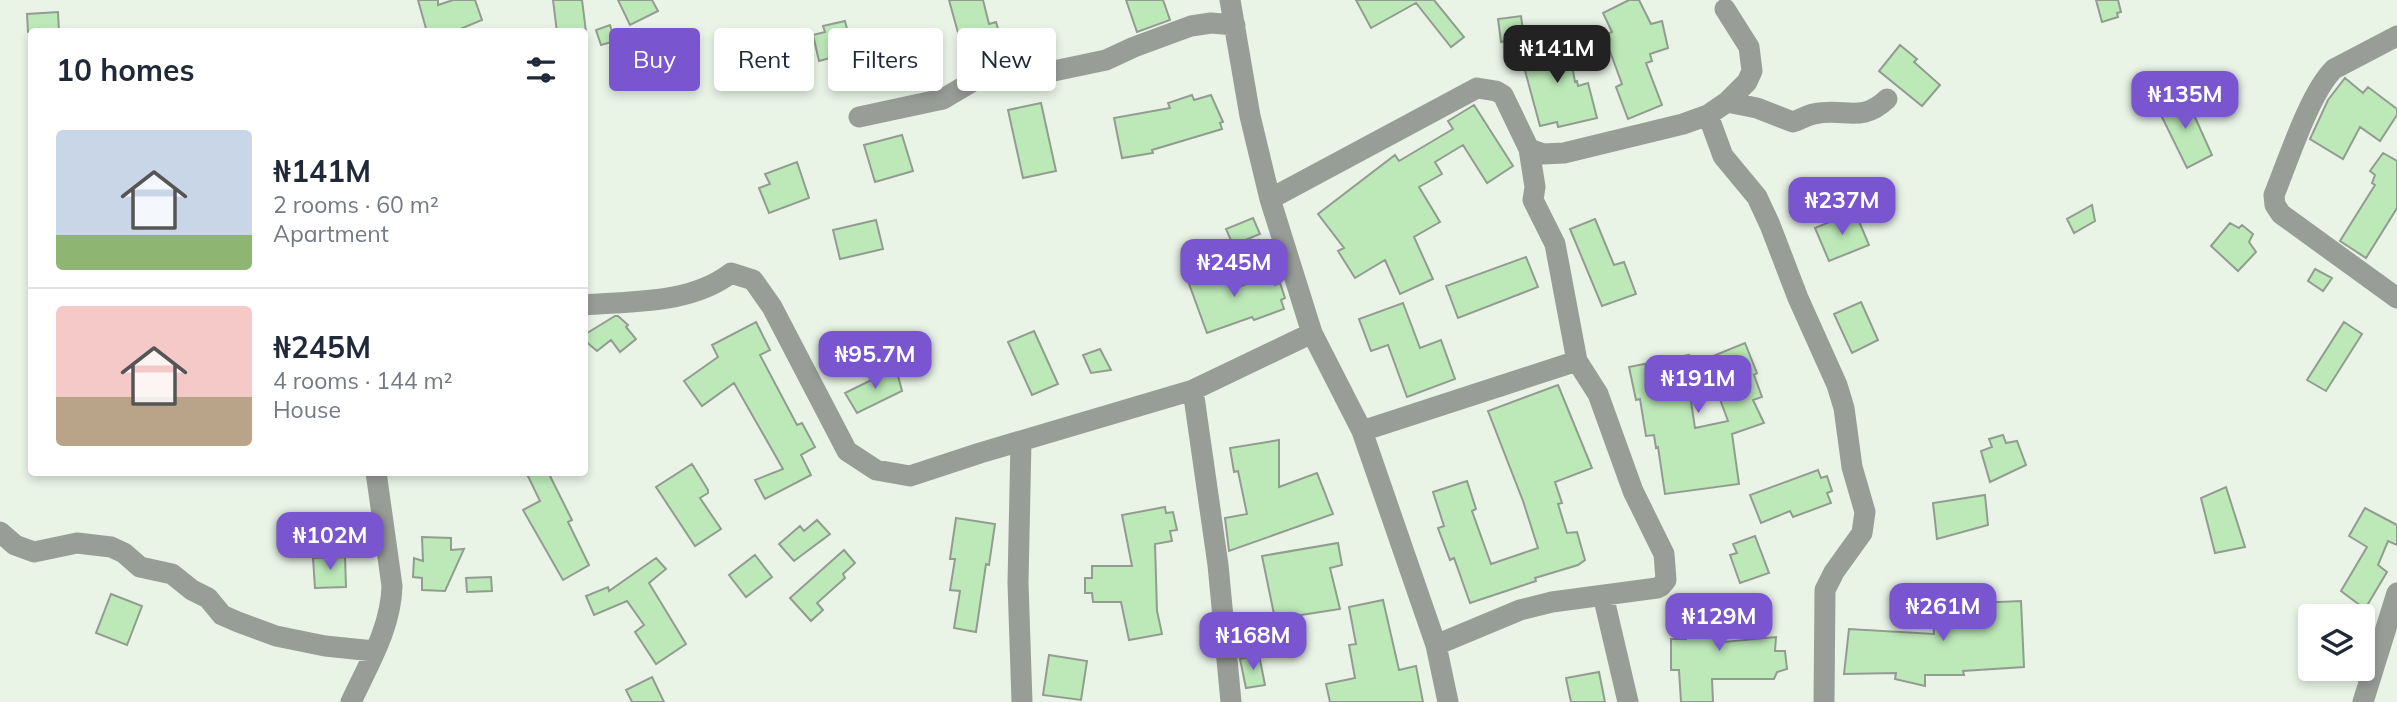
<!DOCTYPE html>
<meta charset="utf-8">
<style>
:root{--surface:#fff;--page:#f6f6f7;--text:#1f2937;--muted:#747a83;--line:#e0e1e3;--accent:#7956d0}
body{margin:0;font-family:Mulish,sans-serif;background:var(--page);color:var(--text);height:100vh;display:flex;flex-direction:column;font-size:26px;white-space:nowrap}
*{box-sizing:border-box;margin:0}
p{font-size:23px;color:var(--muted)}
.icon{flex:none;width:38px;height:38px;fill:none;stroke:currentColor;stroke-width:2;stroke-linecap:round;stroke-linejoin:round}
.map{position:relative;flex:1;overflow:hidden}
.panel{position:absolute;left:28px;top:28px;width:560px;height:448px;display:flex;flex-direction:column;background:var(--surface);border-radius:7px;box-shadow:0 4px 10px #0003}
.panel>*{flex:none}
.guide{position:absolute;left:609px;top:28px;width:665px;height:63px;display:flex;gap:14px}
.buttons{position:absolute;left:2298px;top:604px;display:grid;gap:14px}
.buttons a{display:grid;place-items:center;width:77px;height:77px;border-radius:7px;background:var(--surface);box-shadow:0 4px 10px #0003;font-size:35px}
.price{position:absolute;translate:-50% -60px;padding:0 16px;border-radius:14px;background:var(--accent);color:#fff;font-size:23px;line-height:46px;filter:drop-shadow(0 2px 4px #0008)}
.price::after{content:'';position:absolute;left:50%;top:42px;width:21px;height:16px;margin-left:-10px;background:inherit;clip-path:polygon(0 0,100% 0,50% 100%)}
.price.current{background:#222;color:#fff}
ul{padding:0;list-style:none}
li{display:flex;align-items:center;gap:21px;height:175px;padding:0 28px}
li+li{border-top:2px solid var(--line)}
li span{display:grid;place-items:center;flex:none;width:196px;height:140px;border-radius:7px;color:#555}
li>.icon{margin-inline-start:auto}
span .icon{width:84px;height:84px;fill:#fffc;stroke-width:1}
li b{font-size:30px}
h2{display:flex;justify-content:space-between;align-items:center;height:84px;padding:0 28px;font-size:30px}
.tag{padding:0 24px;border-radius:7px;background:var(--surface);box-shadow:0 4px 10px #0003;font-size:24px;line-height:63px}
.tag.current{background:var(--accent);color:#fff}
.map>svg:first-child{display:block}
</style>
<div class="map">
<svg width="2397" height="702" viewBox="0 0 2397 702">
<rect width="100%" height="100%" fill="#e9f4e7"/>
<path fill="#bde9b9" stroke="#929c91" stroke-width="2" fill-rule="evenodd" d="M418,0H438V5L453,0H475L482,20L453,32H427Z
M553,0H582L586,32H557Z
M618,0H652L658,11L630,25Z
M949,0H983L989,24L996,22L1007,60L968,69Z
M1126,0H1163L1170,20L1137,32Z
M1356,0H1434L1464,37L1451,47L1416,3L1371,28Z
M1629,0H1639L1651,24L1662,21L1668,48L1650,54L1652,61L1646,63L1662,105L1628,119L1616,87L1622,84L1604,35L1612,32L1603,13Z
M2096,0H2118L2121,12L2117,13L2118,17L2102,22Z
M58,12L59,32H28L27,14Z
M1521,16L1524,38L1501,42L1498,19Z
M845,21L853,52L819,61L813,35L825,32L823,26Z
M610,25L615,41L601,45L596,30Z
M1567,37L1575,82L1577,81L1578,86L1588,83L1597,118L1558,127L1557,122L1540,126L1524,67L1530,66L1527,44Z
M1900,45L1917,59L1914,62L1940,85L1922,106L1879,71Z
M2345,78L2363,93L2368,87L2397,109V115L2380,141L2360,127L2343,159L2310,139L2328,100Z
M1192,95L1194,100L1211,95L1223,122L1220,123L1222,129L1152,150L1153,153L1122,158L1114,118L1170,108L1168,103Z
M2185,95L2212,155L2187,168L2158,109Z
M1041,103L1056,171L1023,178L1008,110Z
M1474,105L1513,166L1487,183L1463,145L1435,162L1442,174L1419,187L1440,222L1414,237L1433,279L1400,294L1385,260L1355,278L1338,251L1344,248L1318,214L1395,155L1399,161L1453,129L1448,121Z
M902,135L913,171L875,182L864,145Z
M2383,153L2397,161V208L2366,258L2340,241L2375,185L2372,183L2375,175L2370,171Z
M797,162L809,198L769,213L759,188L770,184L765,174Z
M2092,205L2095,221L2074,233L2067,219Z
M1851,213L1854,220L1858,219L1869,245L1829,261L1815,228Z
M1253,218L1260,234L1233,245L1226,229Z
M1595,219L1614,265L1624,262L1636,294L1602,306L1570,229Z
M876,220L883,249L840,259L833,230Z
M2230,223L2239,228L2242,225L2253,234L2249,242L2256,252L2238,271L2211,246Z
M1526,257L1538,287L1458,318L1446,286Z
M1227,267L1235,288L1272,275L1275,285L1280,283L1285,298L1281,300L1284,309L1254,320L1252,317L1207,333L1188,281Z
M2315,269L2332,278L2323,291L2308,281Z
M1861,302L1878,340L1852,353L1834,314Z
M1403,303L1420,348L1441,340L1455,379L1407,397L1388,345L1371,351L1359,319Z
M615,316H618L628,325L626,327L636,339L620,352L611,340L597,351L584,340V335Z
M756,322L770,350L760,355L797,425L802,423L815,447L801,455L811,475L765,499L755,480L783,469L734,383L702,406L684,381L718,357L712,345Z
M2344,322L2362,334L2326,391L2307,380Z
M1034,331L1058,384L1032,395L1008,342Z
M1745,343L1757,373L1754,375L1762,397L1753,400L1764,423L1732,434L1739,484L1665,494L1658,447L1656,448L1654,435L1646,436L1640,399L1636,400L1629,367L1689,355L1691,365ZM1714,383L1728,421L1695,428L1689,388Z
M1100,349L1111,370L1091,373L1083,355Z
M896,368L902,391L857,413L845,393Z
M1558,385L1592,468L1555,482L1562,503L1558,504L1567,533L1577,532L1585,560L1578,565L1535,578L1536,581L1470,603L1454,558L1450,560L1438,528L1444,526L1433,492L1467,481L1476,509L1472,511L1491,564L1538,548L1523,501L1488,411Z
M2003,435L2006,443L2017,441L2026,465L1990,482L1981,451L1992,447L1989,439Z
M1279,440V487L1317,473L1333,514L1229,551L1225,518L1247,514L1238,471L1234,472L1230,448Z
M692,464L708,490V493L700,498L721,529L695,546L656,487Z
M1818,470L1821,478L1827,476L1832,491L1827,493L1831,503L1793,517L1790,511L1761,523L1750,495Z
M526,472H548L572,520L568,522L589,565L563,580L523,510L540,501Z
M2226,487L2245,547L2215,553L2201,498Z
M1985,495L1988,525L1937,539L1933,503Z
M1165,507L1166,513L1173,512L1177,530L1170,531L1172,541L1155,544L1157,611L1162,634L1129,640L1121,602H1093L1092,593H1085V578H1092V566H1132L1122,515Z
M2365,508L2397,525V545L2388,541L2378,565L2387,572L2365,609L2341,591L2367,547L2349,536Z
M956,518L995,524L989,565L986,564L976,632L954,628L960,591L950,590L955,559H950Z
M817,520L830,534L794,561L779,544L800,526L804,531Z
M1755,536L1769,573L1740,583L1730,555L1737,553L1733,544Z
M422,537L451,538V550L464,549L445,591L422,590V578L413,577L414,558L423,561Z
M1338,543L1342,565L1330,568L1340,609L1275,619L1262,556Z
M844,550L855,563L843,574L845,578L817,603L823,610L811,621L790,598Z
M755,555L772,577L746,597L729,575Z
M345,557L346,587L315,588L313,558Z
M656,558L666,569L649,583L686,644L656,664L635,632L644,625L627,601L594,615L586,596L608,587L609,591Z
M491,577L492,591L467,592L466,578Z
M111,594L142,606L127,645L96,633Z
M1975,597L1976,603L2021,601L2024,667L1963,671L1964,675H1925V686L1895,679L1896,673L1844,674L1849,629L1934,634L1932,603Z
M1688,598L1726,600L1724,642L1776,637L1775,651H1785L1787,669L1777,672L1774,679H1712L1713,702H1681L1679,670H1671V639H1686Z
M1383,600L1399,670L1416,666L1423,702H1330L1326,684L1355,678L1349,645L1356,644L1349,607Z
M1049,655L1087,661L1081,700L1043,695Z
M1259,655L1265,685L1246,688L1240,659Z
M1599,672L1605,702H1571L1566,678Z
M652,677L664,702H632L626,690Z"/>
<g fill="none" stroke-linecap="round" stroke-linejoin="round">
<path stroke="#999d98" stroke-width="21" d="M1230,0L1250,116L1270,199L1312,333L1362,431L1436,645L1448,702
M2397,36L2334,69C2310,92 2288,161 2274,195L2275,205L2281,214L2397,298
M1727,102L1757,108L1793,122C1800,120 1807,115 1814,114C1844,107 1861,124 1887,99
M1708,115L1723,156L1757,197L1770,225L1798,298L1837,385L1844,408L1852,467L1865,512L1862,533L1834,572L1825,590L1824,702
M859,117L943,99L975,80L1007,73L1030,76L1106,60L1134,47L1191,26L1211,23L1235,25
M1270,199L1477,88L1496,91L1503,95L1529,149L1543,154L1564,153L1683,124L1708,115L1727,102L1747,82L1752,71L1749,47L1725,9
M584,305C632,301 691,304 731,273L753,280L772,307L847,451L876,470L910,476L980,453L1193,390L1312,333
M1193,390L1218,565L1231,702
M1362,431L1577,361
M1021,441L1018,583L1022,702
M0,532L15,545L34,552L77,543L111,547L124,553L140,567L172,574L192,590L208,598L222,615L238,622L276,636L325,646L374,651
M1603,595L1628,702
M1436,645L1520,610L1552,602L1657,588L1661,586L1666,580L1664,554L1633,491L1598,394L1577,361L1555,244L1533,200L1535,187L1529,149
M351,702C368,665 391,628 392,586L376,472
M2363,702L2397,593"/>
</g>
</svg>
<div class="buttons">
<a><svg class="icon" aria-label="layers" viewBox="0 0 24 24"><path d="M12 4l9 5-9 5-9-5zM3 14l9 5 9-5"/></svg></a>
</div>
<b class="price current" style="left:1557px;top:85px">₦141M</b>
<b class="price" style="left:2185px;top:131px">₦135M</b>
<b class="price" style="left:1842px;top:237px">₦237M</b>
<b class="price" style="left:1234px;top:299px">₦245M</b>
<b class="price" style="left:875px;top:391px">₦95.7M</b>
<b class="price" style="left:1698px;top:415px">₦191M</b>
<b class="price" style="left:330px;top:572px">₦102M</b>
<b class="price" style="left:1943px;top:643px">₦261M</b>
<b class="price" style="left:1719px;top:653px">₦129M</b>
<b class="price" style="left:1253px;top:672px">₦168M</b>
<div class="guide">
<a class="tag current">Buy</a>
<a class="tag">Rent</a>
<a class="tag">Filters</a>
<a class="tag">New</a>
</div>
<section class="panel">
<h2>10 homes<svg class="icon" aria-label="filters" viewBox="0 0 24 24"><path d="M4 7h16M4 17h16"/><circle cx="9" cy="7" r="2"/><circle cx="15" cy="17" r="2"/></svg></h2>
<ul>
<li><span style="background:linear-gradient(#c9d6e8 75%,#8fb573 0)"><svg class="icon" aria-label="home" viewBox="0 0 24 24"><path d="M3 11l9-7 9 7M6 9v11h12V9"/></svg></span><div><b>₦141M</b><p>2 rooms · 60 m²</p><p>Apartment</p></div></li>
<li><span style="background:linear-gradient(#f6c9c9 65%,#b9a48a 0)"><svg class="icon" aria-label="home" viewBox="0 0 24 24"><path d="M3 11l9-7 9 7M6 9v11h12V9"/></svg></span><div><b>₦245M</b><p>4 rooms · 144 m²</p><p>House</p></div></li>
</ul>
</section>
</div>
